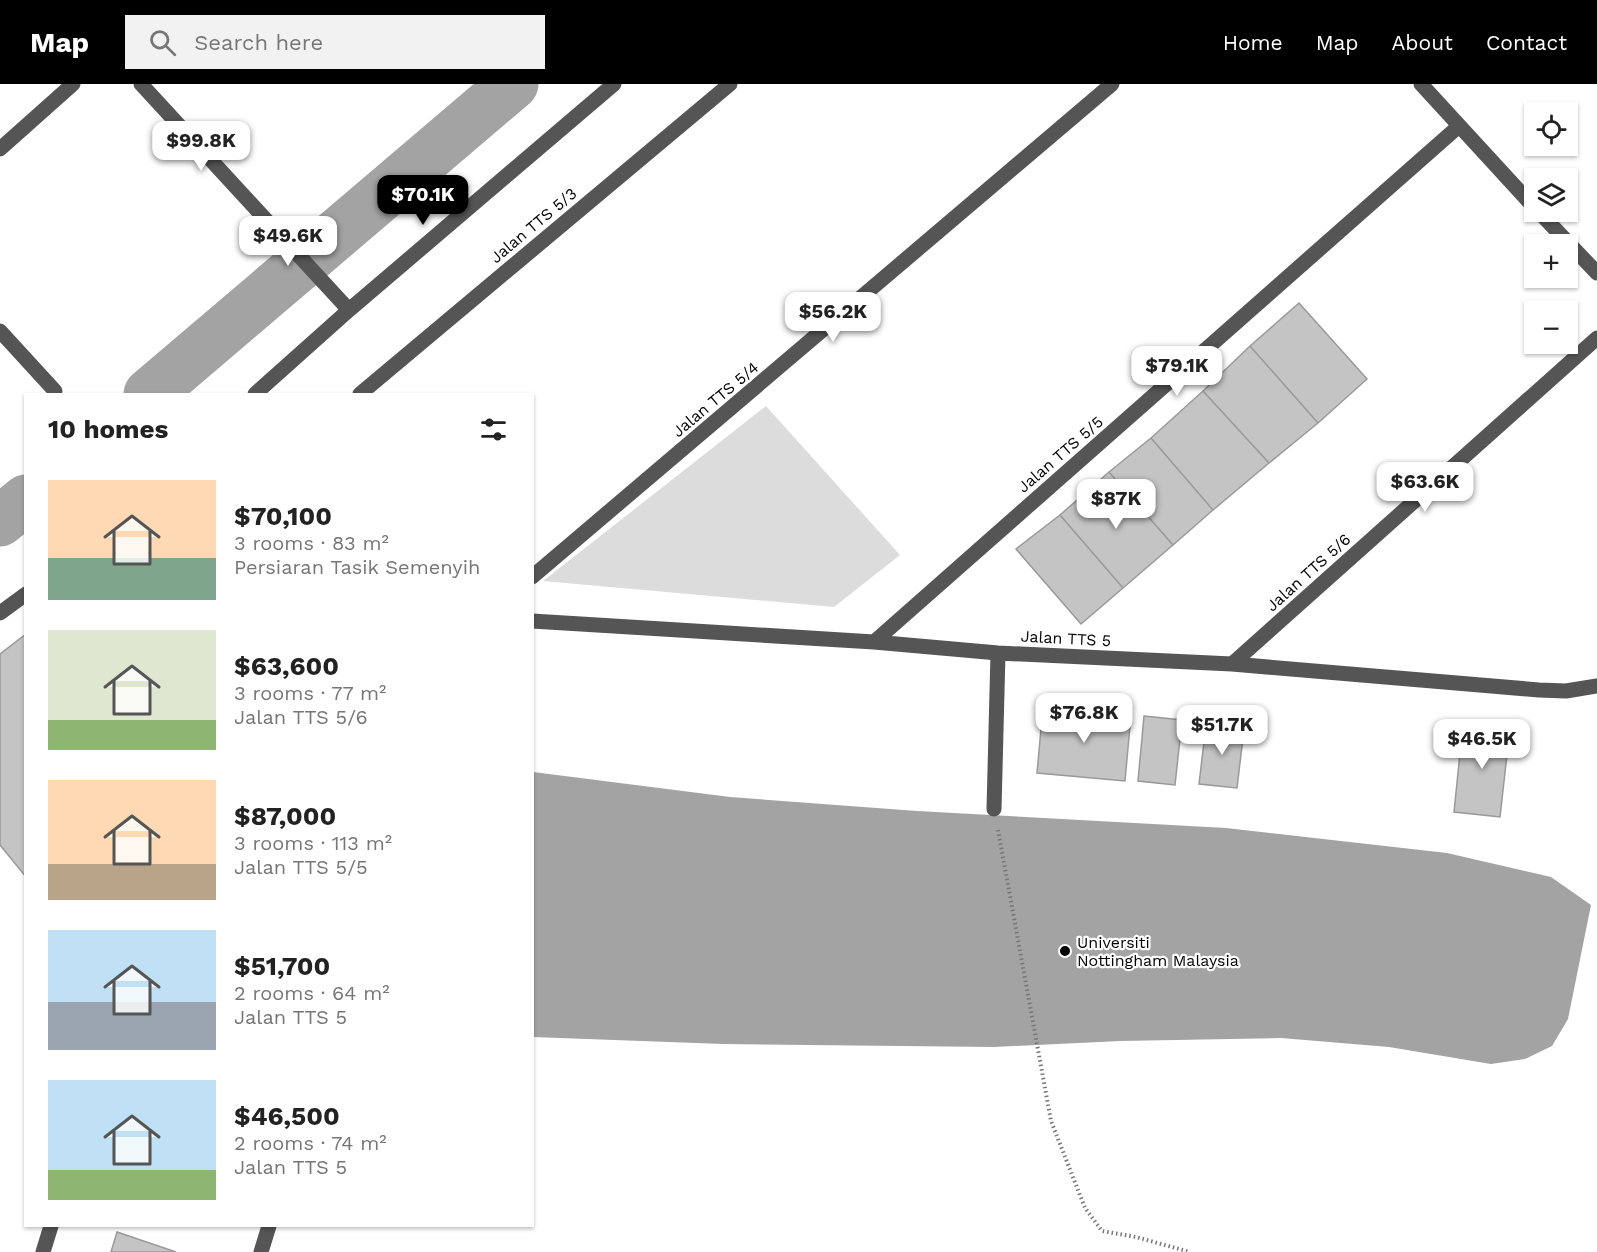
<!DOCTYPE html>
<meta charset="utf-8">
<style>
:root{--surface:#fff;--page:#f2f2f2;--text:#222;--muted:#767676;--accent:#000}
body{margin:0;font-family:"Work Sans",sans-serif;background:var(--page);color:var(--text);height:100vh;display:flex;flex-direction:column;font-size:22px;white-space:nowrap}
*{box-sizing:border-box;margin:0}
p{font-size:20px;color:var(--muted)}
.icon{flex:none;width:33px;height:33px;fill:none;stroke:currentColor;stroke-width:2;stroke-linecap:round;stroke-linejoin:round}
.map{position:relative;flex:1;overflow:hidden}
.drawer{position:absolute;left:24px;top:309px;width:510px;height:834px;display:flex;flex-direction:column;background:var(--surface);border-radius:0px;box-shadow:0 2px 4px #0004}
.drawer>*{flex:none}
.buttons{position:absolute;left:1524px;top:18px;display:grid;gap:12px}
.buttons a{display:grid;place-items:center;width:54px;height:54px;border-radius:0px;background:var(--surface);box-shadow:0 2px 4px #0004;font-size:30px}
.price{position:absolute;translate:-50% -51px;padding:0 14px;border-radius:12px;background:#fff;color:#222;font-size:20px;line-height:39px;filter:drop-shadow(0 2px 3px #0008)}
.price::after{content:'';position:absolute;left:50%;top:36px;width:18px;height:14px;margin-left:-9px;background:inherit;clip-path:polygon(0 0,100% 0,50% 100%)}
.price.selected{background:var(--accent);color:#fff}
ul{padding:0;list-style:none}
li{display:flex;align-items:center;gap:18px;height:150px;padding:0 24px}
li span{display:grid;place-items:center;flex:none;width:168px;height:120px;border-radius:0px;color:#555}
li>.icon{margin-inline-start:auto}
span .icon{width:72px;height:72px;fill:#fffc;stroke-width:1}
li b{font-size:26px}
h2{display:flex;justify-content:space-between;align-items:center;height:72px;padding:0 24px;font-size:26px}
header{display:flex;align-items:center;gap:36px;box-sizing:border-box;height:84px;padding:0 30px;background:var(--accent);color:#fff}
header strong{font-size:28px}
nav{display:flex;gap:33px;margin-inline-start:auto;font-size:21px}
.search{width:420px;height:54px;background:var(--page);display:flex;align-items:center;gap:15px;box-sizing:border-box;padding:0 21px;border-radius:0px;color:var(--muted);font-size:22px}
.map>svg:first-child{display:block}
</style>
<header>
<strong>Map</strong>
<div class="search"><svg class="icon" aria-label="search" viewBox="0 0 24 24"><circle cx="10" cy="10" r="6"/><path d="M15 15l6 6"/></svg>Search here</div>
<nav><a>Home</a><a>Map</a><a>About</a><a>Contact</a></nav>
</header>
<div class="map">
<svg width="1597" height="1168" viewBox="0 0 1597 1168">
<rect width="100%" height="100%" fill="#fff"/>
<path fill="#dcdcdc" d="M766,322L900,471L834,523L543,497Z"/>
<path fill="#a3a3a3" d="M533,688L730,713L917,727L1226,744L1447,769L1551,793L1591,821L1568,935L1552,962L1525,975L1491,980L1389,963L1281,954L1120,957L994,963L723,960L533,953Z"/>
<g fill="none" stroke-linecap="round" stroke-linejoin="round">
<path stroke="#a3a3a3" stroke-width="51" d="M149,310L513,0
M0,437L26,416"/>
</g>
<path fill="#c4c4c4" stroke="#999" stroke-width="1.5" d="M1299,219L1367,295L1318,339L1250,262Z
M1250,262L1318,339L1269,379L1203,307Z
M1203,307L1269,379L1213,426L1151,354Z
M1151,354L1213,426L1173,461L1109,388Z
M1109,388L1173,461L1123,504L1060,431Z
M1060,431L1123,504L1081,540L1016,465Z
M26,550V793L0,761V570Z
M1043,623L1131,631L1125,697L1037,689Z
M1144,632L1182,636L1175,701L1138,697Z
M1463,640L1510,644L1500,733L1454,728Z
M1206,641L1244,645L1237,704L1199,700Z
M117,1148L176,1168H111Z"/>
<g fill="none" stroke-linecap="round" stroke-linejoin="round">
<path stroke="#777" stroke-width="4" stroke-dasharray="1.5 3" stroke-linecap="butt" d="M998,746L1051,1037L1085,1124L1102,1147L1136,1153L1190,1168"/>
<path stroke="#555" stroke-width="15" d="M141,0L349,226
M1421,0L1534,123
M0,65L73,0
M1539,128L1597,189
M0,247L55,307
M255,310L349,226L614,0
M360,310L730,0
M532,493L1112,0
M0,529L26,510
M532,537L874,558L998,569L1232,580L1539,606L1566,607L1597,602
M874,558L1459,42
M1232,580L1597,254
M994,725L998,569
M43,1168L51,1142
M261,1168L269,1142"/>
</g>
<circle fill="#000" stroke="#fff" stroke-width="2" cx="1065" cy="867" r="6"/>
<g text-anchor="middle" stroke-width="4.5" stroke-linejoin="round" paint-order="stroke">
<g font-size="16" fill="#000" stroke="#fff">
<text transform="translate(533 141) rotate(-40)" y="6">Jalan TTS 5/3</text>
<text transform="translate(715 315) rotate(-40)" y="6">Jalan TTS 5/4</text>
<text transform="translate(1060 370) rotate(-41)" y="6">Jalan TTS 5/5</text>
<text transform="translate(1308 488) rotate(-42)" y="6">Jalan TTS 5/6</text>
<text transform="translate(1066 554) rotate(3)" y="6">Jalan TTS 5</text>
</g>
<g font-size="16" fill="#000" stroke="#fff" text-anchor="start">
<text x="1077" y="864">Universiti<tspan x="1077" dy="18">Nottingham Malaysia</tspan></text>
</g>
</g>
</svg>
<div class="buttons">
<a><svg class="icon" aria-label="locate" viewBox="0 0 24 24"><circle cx="12" cy="12" r="6"/><path d="M12 2v4M12 18v4M2 12h4M18 12h4"/></svg></a>
<a><svg class="icon" aria-label="layers" viewBox="0 0 24 24"><path d="M12 4l9 5-9 5-9-5zM3 14l9 5 9-5"/></svg></a>
<a>+</a>
<a>−</a>
</div>
<b class="price" style="left:201px;top:88px">$99.8K</b>
<b class="price selected" style="left:423px;top:142px">$70.1K</b>
<b class="price" style="left:288px;top:183px">$49.6K</b>
<b class="price" style="left:833px;top:259px">$56.2K</b>
<b class="price" style="left:1177px;top:313px">$79.1K</b>
<b class="price" style="left:1425px;top:429px">$63.6K</b>
<b class="price" style="left:1116px;top:446px">$87K</b>
<b class="price" style="left:1084px;top:660px">$76.8K</b>
<b class="price" style="left:1222px;top:672px">$51.7K</b>
<b class="price" style="left:1482px;top:686px">$46.5K</b>
<section class="drawer">
<h2>10 homes<svg class="icon" aria-label="filters" viewBox="0 0 24 24"><path d="M4 7h16M4 17h16"/><circle cx="9" cy="7" r="2"/><circle cx="15" cy="17" r="2"/></svg></h2>
<ul>
<li><span style="background:linear-gradient(#ffd9b3 65%,#7fa58c 0)"><svg class="icon" aria-label="home" viewBox="0 0 24 24"><path d="M3 11l9-7 9 7M6 9v11h12V9"/></svg></span><div><b>$70,100</b><p>3 rooms · 83 m²</p><p>Persiaran Tasik Semenyih</p></div></li>
<li><span style="background:linear-gradient(#dfe7d0 75%,#8fb573 0)"><svg class="icon" aria-label="home" viewBox="0 0 24 24"><path d="M3 11l9-7 9 7M6 9v11h12V9"/></svg></span><div><b>$63,600</b><p>3 rooms · 77 m²</p><p>Jalan TTS 5/6</p></div></li>
<li><span style="background:linear-gradient(#ffd9b3 70%,#b9a48a 0)"><svg class="icon" aria-label="home" viewBox="0 0 24 24"><path d="M3 11l9-7 9 7M6 9v11h12V9"/></svg></span><div><b>$87,000</b><p>3 rooms · 113 m²</p><p>Jalan TTS 5/5</p></div></li>
<li><span style="background:linear-gradient(#bfe0f5 60%,#9aa5b1 0)"><svg class="icon" aria-label="home" viewBox="0 0 24 24"><path d="M3 11l9-7 9 7M6 9v11h12V9"/></svg></span><div><b>$51,700</b><p>2 rooms · 64 m²</p><p>Jalan TTS 5</p></div></li>
<li><span style="background:linear-gradient(#bfe0f5 75%,#8fb573 0)"><svg class="icon" aria-label="home" viewBox="0 0 24 24"><path d="M3 11l9-7 9 7M6 9v11h12V9"/></svg></span><div><b>$46,500</b><p>2 rooms · 74 m²</p><p>Jalan TTS 5</p></div></li>
</ul>
</section>
</div>
